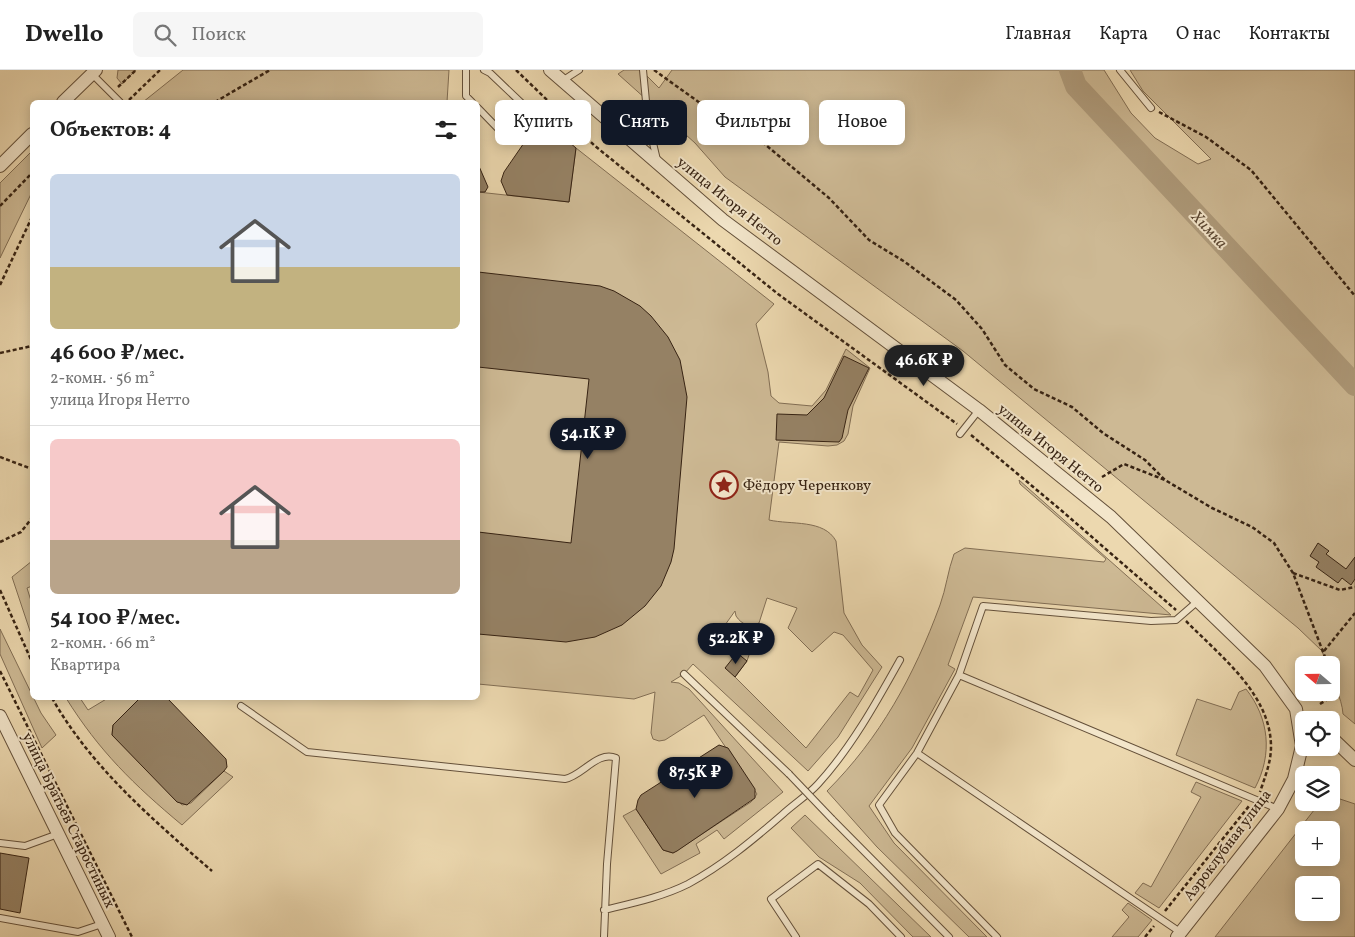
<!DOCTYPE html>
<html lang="ru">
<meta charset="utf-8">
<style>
:root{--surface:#fff;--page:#f6f6f6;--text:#222;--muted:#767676;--line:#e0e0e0;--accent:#111827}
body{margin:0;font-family:Vollkorn,serif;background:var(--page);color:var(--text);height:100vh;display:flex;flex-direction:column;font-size:19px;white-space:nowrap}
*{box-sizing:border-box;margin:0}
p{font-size:16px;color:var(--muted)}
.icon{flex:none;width:28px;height:28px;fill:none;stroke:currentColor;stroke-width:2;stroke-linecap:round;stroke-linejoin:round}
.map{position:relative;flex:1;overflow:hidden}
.drawer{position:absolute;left:30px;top:30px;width:450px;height:600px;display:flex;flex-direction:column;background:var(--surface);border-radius:8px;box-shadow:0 2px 12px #0003}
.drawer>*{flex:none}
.top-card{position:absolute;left:495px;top:30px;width:475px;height:45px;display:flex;gap:10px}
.needle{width:32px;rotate:290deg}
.fabs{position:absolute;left:1295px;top:586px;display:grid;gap:10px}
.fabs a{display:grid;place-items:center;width:45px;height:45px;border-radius:8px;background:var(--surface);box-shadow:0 2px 12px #0003;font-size:25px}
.price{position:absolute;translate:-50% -42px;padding:0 11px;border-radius:18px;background:var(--accent);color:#fff;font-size:16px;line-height:32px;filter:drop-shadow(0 1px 2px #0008)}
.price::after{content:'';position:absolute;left:50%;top:30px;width:15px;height:11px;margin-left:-8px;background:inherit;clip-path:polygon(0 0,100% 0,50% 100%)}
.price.on{background:#222;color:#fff}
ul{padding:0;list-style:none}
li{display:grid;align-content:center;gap:10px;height:265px;padding:0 20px}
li+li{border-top:1px solid var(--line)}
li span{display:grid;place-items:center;height:155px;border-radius:8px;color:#555}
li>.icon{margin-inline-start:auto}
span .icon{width:90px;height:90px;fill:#fffc;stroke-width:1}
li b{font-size:21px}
h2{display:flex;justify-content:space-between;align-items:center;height:60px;padding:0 20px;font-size:21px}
.pill{padding:0 18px;border-radius:8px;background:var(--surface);box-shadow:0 2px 12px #0003;font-size:18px;line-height:45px}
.pill.on{background:var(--accent);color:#fff}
header{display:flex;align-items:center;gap:30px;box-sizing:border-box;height:70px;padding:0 25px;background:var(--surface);border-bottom:1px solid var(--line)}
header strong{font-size:24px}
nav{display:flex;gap:28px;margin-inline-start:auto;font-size:18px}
.search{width:350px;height:45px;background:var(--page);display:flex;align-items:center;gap:12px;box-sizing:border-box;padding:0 18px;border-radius:8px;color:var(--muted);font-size:19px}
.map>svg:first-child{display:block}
</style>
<header>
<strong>Dwello</strong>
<div class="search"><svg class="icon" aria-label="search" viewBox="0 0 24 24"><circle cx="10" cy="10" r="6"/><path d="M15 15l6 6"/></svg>Поиск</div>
<nav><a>Главная</a><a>Карта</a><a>О нас</a><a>Контакты</a></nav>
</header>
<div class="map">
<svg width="1355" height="867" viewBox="0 0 1355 867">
<rect width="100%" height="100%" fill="#ecd8af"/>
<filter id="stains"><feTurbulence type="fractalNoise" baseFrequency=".004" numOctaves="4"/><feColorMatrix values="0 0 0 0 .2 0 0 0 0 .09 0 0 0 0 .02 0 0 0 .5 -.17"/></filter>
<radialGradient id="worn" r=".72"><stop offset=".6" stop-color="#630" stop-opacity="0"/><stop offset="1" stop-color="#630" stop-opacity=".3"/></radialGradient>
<path fill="#cdb994" stroke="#826e54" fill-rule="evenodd" d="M118,0H136L122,14L117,8Z
M183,0H449L447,32H143Z
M624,0H641L659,18L672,0H1104L1131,43L1155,68L1198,94L1211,89L1143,21L1130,0H1355V654L1343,644C1342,627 1331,612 1331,595H1327L1322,581L1298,558L963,281L725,107L695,73L618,4Z
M576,78L774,234L756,254L768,302L771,326L779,333L812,336L826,320L846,279L870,298L853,336L848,364L844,371L837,375L828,376L779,372L769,450C791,455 824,449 836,471L844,543L862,575L882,597L838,667L808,701L693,594L684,604L671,612L679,613L689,619L783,722L724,769L717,760L696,774L700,783L661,804L623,746L636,739L663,780L673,783L751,732L757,724L704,645L665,670L659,671L653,669L651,663L655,622L634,629L478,614V122L569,132ZM767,528L797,538L788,558L812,582L834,562L843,565L873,600L858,627L850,622L806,678L735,607L747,591L751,579C744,565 735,561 720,562L735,541L736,546C742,555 749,557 759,553Z
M32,81V122L0,188V113Z
M1019,410L1171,545L973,527L948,595L955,599L912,678L869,736L894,773L987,867H969L877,777L827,721C880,668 914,606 940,535C946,519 948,500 954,484L965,478L1104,492L1106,489L1020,414Z
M32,491V516L27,518L32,534V567L12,507Z
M0,559L41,643L56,665L42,678L0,584Z
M1246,619C1269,648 1273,684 1255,718L1176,685L1197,629L1231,640L1239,622Z
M66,628H80L88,640L108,628H140L113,655L112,665L182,735L191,733L224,701L233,707L182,755C134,715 99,681 66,628Z
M1196,712L1242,731L1159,838L1135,823L1143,813L1151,817L1201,727L1191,722Z
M1340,729L1355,734V867H1215L1318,735ZM1304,760H1331V788H1304ZM1304,815H1331V842H1304Z
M805,745L931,867H913L860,813L819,787L791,758Z
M1128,833L1152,850L1138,867H1112L1129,847L1122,840Z"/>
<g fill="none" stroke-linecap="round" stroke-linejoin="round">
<path stroke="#ae9a7a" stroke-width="22" d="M1070,0L1076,16L1355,315"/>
</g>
<path fill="#958164" stroke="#372313" d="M547,53L576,78L569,132L507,125L501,111L504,102L537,54Z
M478,94L488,117L485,122H478Z
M478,202L600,216L614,221L640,236L651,246L668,267L680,290L687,327L674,479L671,492L661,516L645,536L622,555L595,567L566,572L478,564V462L571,473L589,309L478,297Z
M844,286L869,298L848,340L842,368L839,372L776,370L777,344L807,345L824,328Z
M1318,473L1329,481L1326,484L1346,499L1355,487V509L1351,515L1342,508L1338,513L1316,497L1319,492L1310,486Z
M737,583L747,591L735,607L725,598Z
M140,628H167L226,689L227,697L224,701L187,735L177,732L112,665L113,655Z
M719,675L728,678L755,719V728L677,781L673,783L663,780L636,739L638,730L641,725Z
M0,783L29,788L20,843L0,839Z"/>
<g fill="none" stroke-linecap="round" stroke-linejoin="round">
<defs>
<path id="service" d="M466,0V26L472,32
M643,0L648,52L657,90
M1120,0L1151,38
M92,4L120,32
M562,11L579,0
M478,38L509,70L534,45L490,3L484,0
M960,364L979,340
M684,604L789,704
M959,605L1278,739
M241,636L307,682L565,709C582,706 598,680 616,688L607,794L604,867
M917,683L1180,862
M832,749L949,867
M0,773L25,776L58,764
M604,840C633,833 662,827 688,814C723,795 753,770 783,744C794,734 808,725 818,714C851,678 876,633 900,590
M0,848L78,862L102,854
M796,867L771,829L818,794L869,834L901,867
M997,867L895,763L879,735L917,683L959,605L983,536L1151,551L1176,550L1198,531"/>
<path id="minor" d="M550,0L723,150L979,340L1111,447L1265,596L1296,639L1302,676L1294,709L1278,739L1177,867
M63,32L96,0
M0,96L32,64
M0,646L109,867
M1331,667L1355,690"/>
</defs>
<use href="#service" stroke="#64503a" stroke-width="8"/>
<use href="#minor" stroke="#64503a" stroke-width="14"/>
<path stroke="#372313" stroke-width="2.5" stroke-dasharray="4 2.5" stroke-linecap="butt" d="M516,0L595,76L778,224L957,354
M654,0L700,33L761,71L829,128L869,170L905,192L956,230L982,259L1005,295L1034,319L1072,337L1103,363L1145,390L1165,410
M118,17L136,0
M129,30L160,0
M215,32L270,0
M1159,42L1206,67L1251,100L1355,226
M0,136L32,103
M0,215L32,147
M0,283L32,276
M971,365L1062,441L1176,540
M0,387L32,399
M1102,407L1124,394L1165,410L1212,438L1252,457L1274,473L1293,503L1328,595
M0,472L21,462L32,448
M1293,503L1340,520L1355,517
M0,520L32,592
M1186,551C1220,586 1271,624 1271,677C1271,692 1265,707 1260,722
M1324,581L1355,543
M0,601L132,867
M52,628C91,697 152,749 212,801
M1320,634L1337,623L1331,605
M1165,841L1249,736
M1145,867L1154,856"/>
<use href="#service" stroke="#f3e6cb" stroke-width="6"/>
<use href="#minor" stroke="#f3e6cb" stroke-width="12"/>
<defs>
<path id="service-bridge" d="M789,704L832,749"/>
</defs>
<use href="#service-bridge" stroke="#64503a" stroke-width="8" stroke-linecap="butt"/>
<use href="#service-bridge" stroke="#f3e6cb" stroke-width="6"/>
</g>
<defs>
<symbol id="sight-ring" viewBox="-11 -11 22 22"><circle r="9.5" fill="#f3e6cb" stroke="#8f2418" stroke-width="1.5"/><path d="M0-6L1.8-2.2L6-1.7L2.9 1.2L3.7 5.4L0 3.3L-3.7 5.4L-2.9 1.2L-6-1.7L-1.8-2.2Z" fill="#8f2418"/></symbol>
</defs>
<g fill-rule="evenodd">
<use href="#sight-ring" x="708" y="399" width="32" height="32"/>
</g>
<g text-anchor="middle" stroke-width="4" stroke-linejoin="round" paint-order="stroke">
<g font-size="15" fill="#372313" stroke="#f3e6cb">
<text transform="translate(730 131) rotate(39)" y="5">улица Игоря Нетто</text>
<text transform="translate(1051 378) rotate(39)" y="5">улица Игоря Нетто</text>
<text transform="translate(69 750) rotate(64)" y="5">улица Братьев Старостиных</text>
<text transform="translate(1227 775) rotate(-53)" y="5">Аэроклубная улица</text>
</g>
<g font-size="15" fill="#372313" stroke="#f3e6cb" text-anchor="start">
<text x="743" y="420">Фёдору Черенкову</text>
</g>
<g font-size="16" font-style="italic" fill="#5b4732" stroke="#f3e6cb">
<text transform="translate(1210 159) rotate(47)" y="6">Химка</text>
</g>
</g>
<rect width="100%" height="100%" filter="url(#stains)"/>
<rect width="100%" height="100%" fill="url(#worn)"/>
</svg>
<div class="fabs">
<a><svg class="needle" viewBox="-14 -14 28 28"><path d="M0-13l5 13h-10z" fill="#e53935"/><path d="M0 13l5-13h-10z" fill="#767676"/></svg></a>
<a><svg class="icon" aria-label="locate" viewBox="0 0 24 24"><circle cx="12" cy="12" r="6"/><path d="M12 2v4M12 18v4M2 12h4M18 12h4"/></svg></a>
<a><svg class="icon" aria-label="layers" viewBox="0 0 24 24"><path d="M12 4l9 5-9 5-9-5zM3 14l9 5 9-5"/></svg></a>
<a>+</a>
<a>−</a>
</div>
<b class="price on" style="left:924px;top:317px">46.6K ₽</b>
<b class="price" style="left:588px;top:390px">54.1K ₽</b>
<b class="price" style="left:736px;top:595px">52.2K ₽</b>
<b class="price" style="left:695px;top:729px">87.5K ₽</b>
<div class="top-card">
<a class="pill">Купить</a>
<a class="pill on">Снять</a>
<a class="pill">Фильтры</a>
<a class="pill">Новое</a>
</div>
<section class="drawer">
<h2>Объектов: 4<svg class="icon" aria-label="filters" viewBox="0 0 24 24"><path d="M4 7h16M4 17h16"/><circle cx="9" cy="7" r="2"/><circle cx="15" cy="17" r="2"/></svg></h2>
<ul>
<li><span style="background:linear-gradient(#c9d6e8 60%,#c2b280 0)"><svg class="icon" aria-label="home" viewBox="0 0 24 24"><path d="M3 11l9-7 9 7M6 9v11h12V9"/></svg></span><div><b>46 600 ₽/мес.</b><p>2-комн. · 56 m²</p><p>улица Игоря Нетто</p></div></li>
<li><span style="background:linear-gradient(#f6c9c9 65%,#b9a48a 0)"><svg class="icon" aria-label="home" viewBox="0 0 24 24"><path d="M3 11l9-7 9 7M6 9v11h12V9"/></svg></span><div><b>54 100 ₽/мес.</b><p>2-комн. · 66 m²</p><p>Квартира</p></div></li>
</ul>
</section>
</div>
